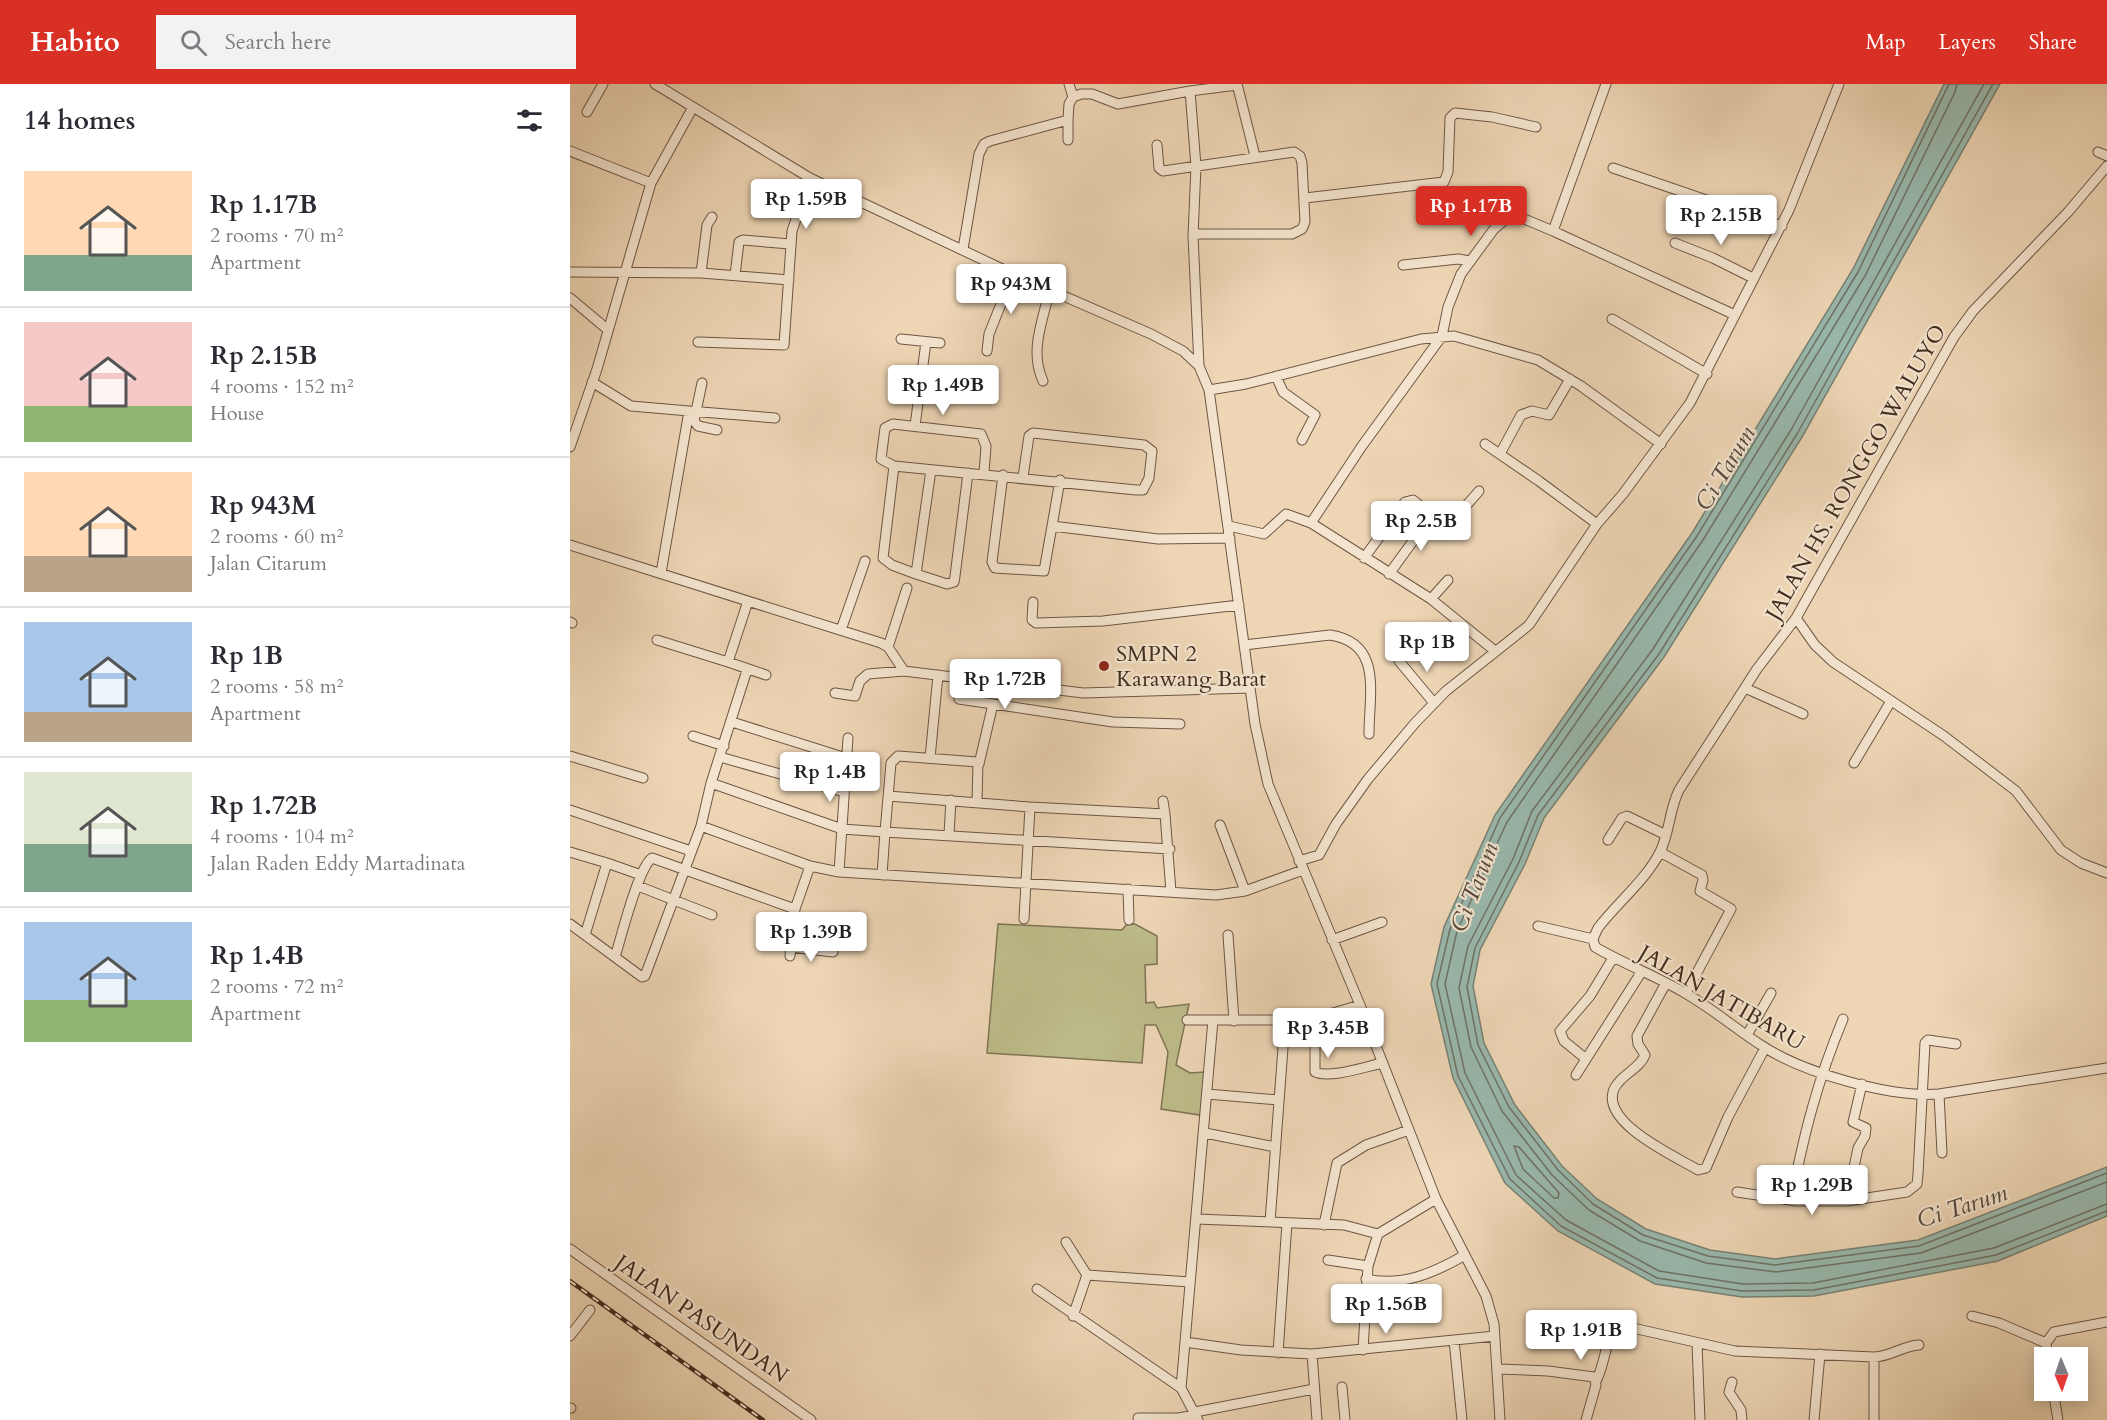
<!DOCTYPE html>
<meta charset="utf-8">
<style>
:root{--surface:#fff;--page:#f2f2f3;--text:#2b2b33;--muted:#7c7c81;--line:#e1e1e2;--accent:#d93025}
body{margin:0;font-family:Cardo,serif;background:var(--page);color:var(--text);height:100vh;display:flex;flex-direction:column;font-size:22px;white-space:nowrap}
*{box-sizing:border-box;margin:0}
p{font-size:20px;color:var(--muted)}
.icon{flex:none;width:33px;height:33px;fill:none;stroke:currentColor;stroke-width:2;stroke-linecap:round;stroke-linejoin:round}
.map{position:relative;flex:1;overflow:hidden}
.details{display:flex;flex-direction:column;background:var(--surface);width:570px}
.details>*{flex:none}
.needle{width:39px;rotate:178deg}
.buttons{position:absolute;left:1464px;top:1263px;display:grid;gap:12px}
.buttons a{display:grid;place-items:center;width:54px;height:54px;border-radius:0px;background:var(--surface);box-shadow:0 3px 15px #0003;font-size:30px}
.price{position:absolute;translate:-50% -51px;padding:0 14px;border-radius:6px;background:#fff;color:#222;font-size:20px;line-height:39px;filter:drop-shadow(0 2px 3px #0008)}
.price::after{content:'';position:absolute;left:50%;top:36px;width:18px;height:14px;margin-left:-9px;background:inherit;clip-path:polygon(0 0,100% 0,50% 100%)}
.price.current{background:var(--accent);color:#fff}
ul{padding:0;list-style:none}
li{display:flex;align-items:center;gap:18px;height:150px;padding:0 24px}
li+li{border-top:2px solid var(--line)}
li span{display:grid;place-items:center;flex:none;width:168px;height:120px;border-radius:0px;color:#555}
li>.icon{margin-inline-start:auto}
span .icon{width:72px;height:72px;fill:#fffc;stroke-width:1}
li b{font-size:26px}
h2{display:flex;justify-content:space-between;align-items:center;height:72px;padding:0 24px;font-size:26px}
header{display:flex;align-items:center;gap:36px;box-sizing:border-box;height:84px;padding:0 30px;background:var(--accent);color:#fff}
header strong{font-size:28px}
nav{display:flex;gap:33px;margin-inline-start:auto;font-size:21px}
.search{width:420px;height:54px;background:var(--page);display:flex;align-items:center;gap:15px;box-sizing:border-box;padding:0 21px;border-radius:0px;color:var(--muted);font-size:22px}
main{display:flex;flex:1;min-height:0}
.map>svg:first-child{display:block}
</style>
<header>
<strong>Habito</strong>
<div class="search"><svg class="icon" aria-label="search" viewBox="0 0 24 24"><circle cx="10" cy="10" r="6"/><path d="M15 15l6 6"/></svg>Search here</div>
<nav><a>Map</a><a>Layers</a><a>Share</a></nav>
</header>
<main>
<section class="details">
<h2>14 homes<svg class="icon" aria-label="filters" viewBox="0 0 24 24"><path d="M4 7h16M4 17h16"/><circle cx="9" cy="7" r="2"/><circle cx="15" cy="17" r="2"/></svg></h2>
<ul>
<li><span style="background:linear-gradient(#ffd9b3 70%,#7fa58c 0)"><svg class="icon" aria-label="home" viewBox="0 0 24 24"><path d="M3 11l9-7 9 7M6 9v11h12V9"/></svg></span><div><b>Rp 1.17B</b><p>2 rooms · 70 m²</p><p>Apartment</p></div></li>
<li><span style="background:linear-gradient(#f6c9c9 70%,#8fb573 0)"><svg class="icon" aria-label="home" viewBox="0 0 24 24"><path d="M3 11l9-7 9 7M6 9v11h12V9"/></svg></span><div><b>Rp 2.15B</b><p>4 rooms · 152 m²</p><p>House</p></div></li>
<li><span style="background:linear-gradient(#ffd9b3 70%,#b9a48a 0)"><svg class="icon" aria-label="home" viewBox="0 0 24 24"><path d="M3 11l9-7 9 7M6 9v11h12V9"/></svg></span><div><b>Rp 943M</b><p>2 rooms · 60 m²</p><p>Jalan Citarum</p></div></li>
<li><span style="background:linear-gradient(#a9c7e8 75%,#b9a48a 0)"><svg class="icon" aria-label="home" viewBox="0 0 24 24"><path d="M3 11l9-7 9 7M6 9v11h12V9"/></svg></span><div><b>Rp 1B</b><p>2 rooms · 58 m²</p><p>Apartment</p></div></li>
<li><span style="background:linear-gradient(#dfe7d0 60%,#7fa58c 0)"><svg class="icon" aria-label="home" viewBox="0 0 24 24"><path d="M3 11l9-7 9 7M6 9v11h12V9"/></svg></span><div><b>Rp 1.72B</b><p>4 rooms · 104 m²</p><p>Jalan Raden Eddy Martadinata</p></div></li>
<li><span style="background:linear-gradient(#a9c7e8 65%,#8fb573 0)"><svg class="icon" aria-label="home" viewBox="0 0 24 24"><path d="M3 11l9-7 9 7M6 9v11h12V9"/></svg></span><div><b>Rp 1.4B</b><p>2 rooms · 72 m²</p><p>Apartment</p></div></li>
</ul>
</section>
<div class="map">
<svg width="1537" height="1336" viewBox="0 0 1537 1336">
<rect width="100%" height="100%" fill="#eed6b5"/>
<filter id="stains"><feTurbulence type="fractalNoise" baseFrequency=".00333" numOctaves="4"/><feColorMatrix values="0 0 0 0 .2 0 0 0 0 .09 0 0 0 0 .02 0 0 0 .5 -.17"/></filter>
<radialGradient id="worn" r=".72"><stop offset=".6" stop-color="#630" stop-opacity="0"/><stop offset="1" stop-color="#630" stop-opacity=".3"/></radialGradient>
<path fill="#bdbc8a" stroke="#807454" stroke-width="1.5" d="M428,840L552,846L556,841L565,840L587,852V880L575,881L576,919L584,918L587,924L619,920L606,981L620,989L634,988L636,1032L591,1025L598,968L586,941H575L572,979L417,969Z"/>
<path fill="#99b9ae" stroke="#778174" stroke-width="1.5" d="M1374,0H1430L1232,353L1094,573L974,734L955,780L910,866L903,902L914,959L945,1021L992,1082L1027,1115L1076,1145L1140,1166L1205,1175L1348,1156L1537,1083V1132L1428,1177L1244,1212L1172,1213L1085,1200L988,1147L935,1099L883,994L861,900L874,843L925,731L1122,449L1283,185Z"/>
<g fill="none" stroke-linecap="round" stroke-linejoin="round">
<path stroke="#6e7266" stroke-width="1.5" d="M1379,0L1288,188L1127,452L930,734L880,845L867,900L888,992L940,1095L991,1142L1087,1194L1172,1207L1244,1206L1426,1171L1537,1127
M1387,0L1385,8L1295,192L1133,456L937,738L887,847L875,900L895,989L946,1091L996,1136L1089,1187L1173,1200L1243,1199L1424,1164L1537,1120
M1414,0L1221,346L1083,565L962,727L943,775L898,862L889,904L901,963L932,1027L982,1091L1019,1126L1070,1157L1136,1179L1206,1188L1351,1169L1537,1098
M1423,0L1227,350L1089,570L968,731L949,778L905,864L897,903L908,961L939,1023L988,1086L1023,1120L1073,1151L1138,1172L1205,1181L1349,1162L1537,1089
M944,1062L949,1063L989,1109L988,1114H984L953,1085Z"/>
<defs>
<path id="minor" d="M85,0L240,94L443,190L581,250L613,267L629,282L639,306L685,640L698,700L790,921L866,1115L916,1212L924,1240L930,1336
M499,0L503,13
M667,0L685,72
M620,7L626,82L623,152
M17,28L33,0
M498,36V56
M587,61L589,84L593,87L724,68L730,72L732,79L735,138L732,145L722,150H628L623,152L629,282
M0,67L81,99
M1528,68L1537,72
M1043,84L1212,142
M735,114L874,98L878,88L880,34L885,29L922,33L966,43
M983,147L1036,0
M1105,159L1143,174L1183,194
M393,165L409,70L414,60L420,57L498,36L499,20L503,13L511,10H522L548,20L620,7L667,1
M833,181L888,175L900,177
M0,188L131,189L219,196
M131,189L137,141L142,133
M165,191L169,158L173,156L220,160
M0,214L37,245
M1042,235L1137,290
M331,255L370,259
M128,258L214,261L222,147L240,94
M417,267L419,250L443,190
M706,292L713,308L745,331L732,356
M473,297C459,267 473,236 480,205
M22,298L61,322L119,327L91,489
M132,299L124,337L128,342L147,346
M639,306L676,300L851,255L884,252L968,276L1011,302L1091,360
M119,327L205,334
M345,342L356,258
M915,360L969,397L1027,440
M0,363L27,285L81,99L122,25
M930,370L951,331L962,327L979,331L1000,295
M324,382L313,474L322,481L346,490
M361,386L346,490L377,500L384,498L385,492L398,389
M414,389L416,362L411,350L323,340L315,344L311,375L324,382L566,406H573L579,394L582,367L574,361L463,349L459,352L453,393
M433,391L422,478L425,484L474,487L482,442
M490,396L482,442L588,455L660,454
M741,439L792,362L872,252L878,223L891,190L924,145L939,132H947L983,147L1165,231
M659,442L694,450L716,430L741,439L861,515L925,567
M0,461L311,559L318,563L334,587
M794,474L835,418L843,416L862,431L881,439L909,407
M819,490L862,431
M861,515L878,496
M178,517L158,578L196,591
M463,518L462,536L466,539L533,537L669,521
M1226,534L1245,561L1263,578L1374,652L1446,707L1491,766L1511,779L1537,789
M0,538L2,539
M271,546L295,477
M87,556L158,578
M674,561L760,551C813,559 799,609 799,650
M318,563L337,504
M829,577L864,619
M1175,604L1233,630
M265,609L285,612L290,597L298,590L334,587L513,609L680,604
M389,615L423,620L409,680
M423,620L543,638L610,640
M162,638L276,674
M123,652L154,662
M0,672L73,694
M150,673L274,708
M360,674L368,591
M1284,679L1321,617
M141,699L272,745L315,748L321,679L328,672L408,678L407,717
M318,712L460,723L595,730L601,808
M593,717L595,730
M0,726L121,767
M650,741L675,807
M131,742L240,782L269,788L646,811L675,807L733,786
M379,750L381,716
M1038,756L1052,734L1057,732L1096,751
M0,768L37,779L15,851
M1090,768L1132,791L1133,796L1130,807L1161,825L1116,909
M729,777L749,771L766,740L798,695L845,639L876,607L959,541L1027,440L1053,410L1120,319L1219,126L1269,0
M37,779L71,791
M269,788L278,654
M312,791L315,748L600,765
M68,802L142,831
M558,805L559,836
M454,835L460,723
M0,840L72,893L75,892L131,742L141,699L177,586
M968,842L1023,855
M658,851L664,937
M1023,855L1028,844C1047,819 1076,796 1090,768C1100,748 1099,726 1109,706L1187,585L1226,534L1384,253L1403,227L1498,128L1537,82
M1023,855L1025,863C1054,880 1086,892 1115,909C1143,925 1167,946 1194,963C1235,989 1321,1014 1369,1010L1537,984
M762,856L812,838
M221,863L263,868
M220,872L225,825
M45,873C51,854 68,784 82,774L225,825L240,782
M1096,899L1067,952L1068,960L1075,971C1069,986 1051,990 1044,1005C1030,1039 1105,1072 1128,1086L1136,1084L1158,1033L1195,964
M760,930L759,944L745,951V988C760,995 797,982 813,979
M617,936H739L790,921
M1177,951L1201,909
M1016,975L994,957L990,947L1020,912L1043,874
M1006,991L1072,887
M637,1010L709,1016
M1369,1010L1372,1069
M635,1049L705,1063
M1167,1108L1226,1117H1277L1337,1108L1347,1100L1348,1090L1355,959L1358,956L1386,960
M1221,1116C1234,1050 1247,998 1273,935
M1277,1117L1288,1064L1295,1052L1296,1044L1283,1038L1292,1000
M627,1135L774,1141L808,1150L866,1115
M700,1138L715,937
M754,1141L767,1079L796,1061L839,1046
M496,1158L517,1191L620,1198
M0,1165L241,1336
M758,1176L798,1182
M796,1195C832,1203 864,1189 895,1171
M467,1205L611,1304L628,1336
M503,1232L517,1191
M1402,1232L1429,1239L1476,1259
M0,1252L20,1226
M884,1256L892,1336
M615,1258L643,936
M1127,1260L1130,1336
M793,1266L798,1182L808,1150
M708,1269L717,1139
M742,1270L747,1336
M1478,1274L1476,1259L1484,1248L1537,1238
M928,1285L978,1287L1024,1293L1026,1301L1016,1336
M1026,1297C1035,1282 1038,1245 1045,1240L1165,1267L1304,1273C1321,1273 1331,1262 1349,1261
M1162,1298L1159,1308L1171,1326L1172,1336
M772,1303L775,1336
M611,1304L615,1258L671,1266L742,1270L925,1252
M1483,1306L1488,1336
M0,1324H1
M625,1328L744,1305
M568,1334H608L626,1331
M1244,1336L1250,1270
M1304,1336V1273"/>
</defs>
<use href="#minor" stroke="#6e5644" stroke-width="11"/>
<use href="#minor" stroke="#f4e4cf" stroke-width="9"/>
<defs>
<path id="rail" d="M0,1197L193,1336"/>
</defs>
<use href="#rail" stroke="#432c1e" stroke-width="4.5"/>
<use href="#rail" stroke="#f4e4cf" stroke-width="2" stroke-dasharray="7" stroke-linecap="butt"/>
</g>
<circle fill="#8f2418" stroke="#f4e4cf" stroke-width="2" cx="534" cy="582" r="6"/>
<g text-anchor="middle" stroke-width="4.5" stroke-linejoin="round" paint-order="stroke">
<g font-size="22" fill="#432c1e" stroke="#f4e4cf">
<text transform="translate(1285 388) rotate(-60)" y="8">JALAN HS. RONGGO WALUYO</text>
<text transform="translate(1152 913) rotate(30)" y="8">JALAN JATIBARU</text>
<text transform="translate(132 1234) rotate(35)" y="8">JALAN PASUNDAN</text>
</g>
<g font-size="22" fill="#432c1e" stroke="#f4e4cf" text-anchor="start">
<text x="546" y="577">SMPN 2<tspan x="546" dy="25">Karawang Barat</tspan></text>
</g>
<g font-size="24" font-style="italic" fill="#54483b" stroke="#f4e4cf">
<text transform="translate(1155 384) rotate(-59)" y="8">Ci Tarum</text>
<text transform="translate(904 803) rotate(-69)" y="8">Ci Tarum</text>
<text transform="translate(1392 1122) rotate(-18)" y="8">Ci Tarum</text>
</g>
</g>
<rect width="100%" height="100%" filter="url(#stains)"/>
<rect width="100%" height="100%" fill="url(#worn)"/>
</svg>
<div class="buttons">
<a><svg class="needle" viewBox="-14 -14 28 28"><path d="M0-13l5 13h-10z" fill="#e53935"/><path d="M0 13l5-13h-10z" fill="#7c7c81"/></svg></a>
</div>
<b class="price" style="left:236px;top:146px">Rp 1.59B</b>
<b class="price current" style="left:901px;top:153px">Rp 1.17B</b>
<b class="price" style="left:1151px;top:162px">Rp 2.15B</b>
<b class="price" style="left:441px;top:231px">Rp 943M</b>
<b class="price" style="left:373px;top:332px">Rp 1.49B</b>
<b class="price" style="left:851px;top:468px">Rp 2.5B</b>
<b class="price" style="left:857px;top:589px">Rp 1B</b>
<b class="price" style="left:435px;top:626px">Rp 1.72B</b>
<b class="price" style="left:260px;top:719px">Rp 1.4B</b>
<b class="price" style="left:241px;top:879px">Rp 1.39B</b>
<b class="price" style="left:758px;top:975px">Rp 3.45B</b>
<b class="price" style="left:1242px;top:1132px">Rp 1.29B</b>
<b class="price" style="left:816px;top:1251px">Rp 1.56B</b>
<b class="price" style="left:1011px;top:1277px">Rp 1.91B</b>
</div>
</main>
